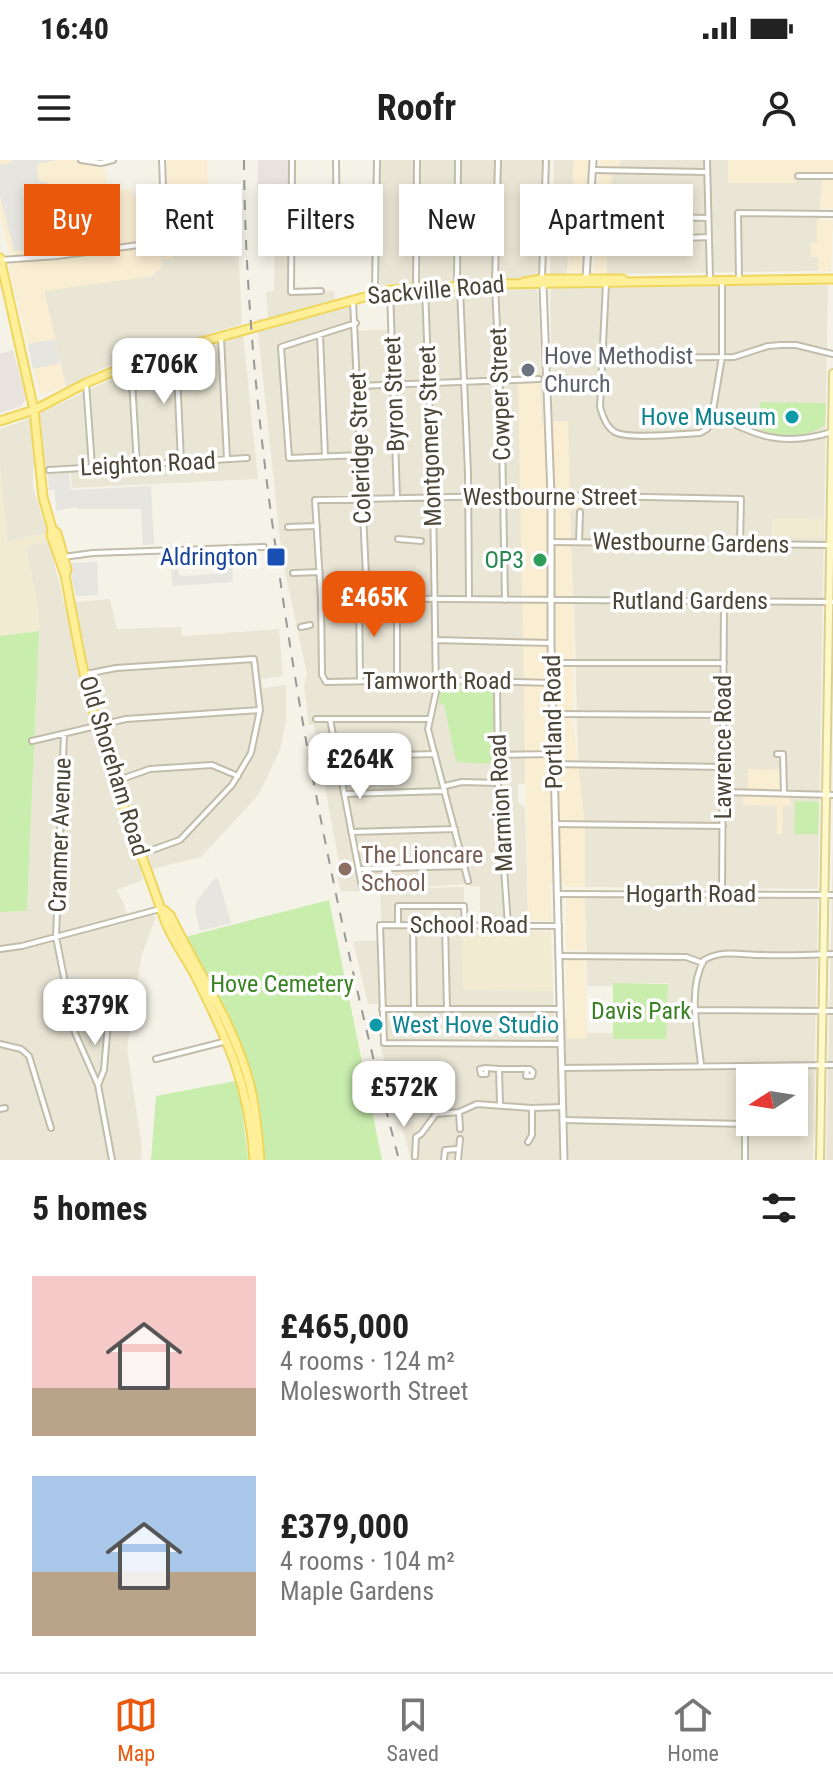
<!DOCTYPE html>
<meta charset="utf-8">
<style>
:root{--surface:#fff;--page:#f6f6f6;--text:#222;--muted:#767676;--line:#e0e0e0;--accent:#ea580c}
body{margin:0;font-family:"Roboto Condensed",sans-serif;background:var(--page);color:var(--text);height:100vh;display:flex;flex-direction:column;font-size:30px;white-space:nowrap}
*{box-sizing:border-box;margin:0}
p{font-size:26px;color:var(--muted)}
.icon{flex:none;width:44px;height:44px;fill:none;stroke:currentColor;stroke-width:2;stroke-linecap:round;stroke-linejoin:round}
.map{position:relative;height:1000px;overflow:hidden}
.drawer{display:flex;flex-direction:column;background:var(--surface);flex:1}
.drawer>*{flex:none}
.hud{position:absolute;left:24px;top:24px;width:786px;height:72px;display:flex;gap:16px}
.needle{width:52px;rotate:258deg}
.fabs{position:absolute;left:736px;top:904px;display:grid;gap:16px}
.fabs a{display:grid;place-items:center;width:72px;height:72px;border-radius:0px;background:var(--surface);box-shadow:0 4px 12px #0003;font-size:40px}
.price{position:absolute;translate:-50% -68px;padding:0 18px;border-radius:16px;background:#fff;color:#222;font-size:26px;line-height:52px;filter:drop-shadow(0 2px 4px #0008)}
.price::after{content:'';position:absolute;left:50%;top:48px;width:24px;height:18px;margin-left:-12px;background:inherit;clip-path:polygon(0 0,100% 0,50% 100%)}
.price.selected{background:var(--accent);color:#fff}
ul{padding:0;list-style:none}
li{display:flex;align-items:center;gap:24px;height:200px;padding:0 32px}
li span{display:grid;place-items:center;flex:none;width:224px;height:160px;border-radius:0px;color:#555}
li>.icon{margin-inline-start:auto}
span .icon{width:96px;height:96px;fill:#fffc;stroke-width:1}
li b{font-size:34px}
h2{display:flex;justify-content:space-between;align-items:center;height:96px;padding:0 32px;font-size:34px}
.tag{padding:0 28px;border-radius:0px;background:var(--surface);box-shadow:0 4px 12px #0003;font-size:28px;line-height:72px}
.tag.selected{background:var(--accent);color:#fff}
.status{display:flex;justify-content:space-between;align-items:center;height:56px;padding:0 40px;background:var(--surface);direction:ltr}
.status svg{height:22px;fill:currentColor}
header{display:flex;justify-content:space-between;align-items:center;height:104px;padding:0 32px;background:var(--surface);font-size:36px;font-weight:700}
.dock{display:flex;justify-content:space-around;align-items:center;height:112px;border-top:2px solid var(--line);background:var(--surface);font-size:22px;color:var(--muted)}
.dock a{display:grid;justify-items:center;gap:4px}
.dock .selected{color:var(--accent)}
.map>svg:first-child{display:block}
</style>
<div class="status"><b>16:40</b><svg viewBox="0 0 49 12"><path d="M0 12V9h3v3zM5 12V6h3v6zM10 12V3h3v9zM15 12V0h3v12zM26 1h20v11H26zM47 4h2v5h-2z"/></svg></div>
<header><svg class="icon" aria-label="menu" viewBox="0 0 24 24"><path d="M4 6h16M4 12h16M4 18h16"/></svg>Roofr<svg class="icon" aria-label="person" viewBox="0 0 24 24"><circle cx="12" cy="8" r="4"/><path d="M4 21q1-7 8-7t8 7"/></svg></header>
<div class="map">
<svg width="833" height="1000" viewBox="0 0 833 1000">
<rect width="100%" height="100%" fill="#f5f3e8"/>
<path fill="#eae6d6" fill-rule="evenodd" d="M380,0H413V123L380,125Z
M420,0H454V120L421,122Z
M461,0H495L494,119L461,120Z
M501,0H542L539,117L500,119Z
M554,0H574L567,114L550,115Z
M620,0H728V23H796L797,20H822L817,83H812L818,97V111L607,114V52H614L615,28L611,27L612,6H619Z
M235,28L242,164L114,203L66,227L44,130L153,116L162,99L173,90L178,91L207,38V29Z
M288,68L289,133L334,131L337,149L351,145L354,171L394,169L393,133L534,127L538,132L546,332L525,485V624H518V642L525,647L528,760L480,762V726L471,727L469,724L341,732L337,715L357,711L355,701L339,704L314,565H309L304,526L307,514L282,398L258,172L257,159L268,158L266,132L274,131L275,69Z
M828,125L818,729L581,727L574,438L556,437L550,131L553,128Z
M243,175L258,319L72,328L70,306L33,308V327L47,372L7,383L0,304V269L21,262L125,213L179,192L212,186Z
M49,381L64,443L110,439L117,469L181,467L182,476L279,469L283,516L261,519L263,528L286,525V561L280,590L261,630L253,641L201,697L141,712L143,720L117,730L124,744L128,762L152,755L156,757L142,794L127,889L142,987L141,1000H0V752L27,751L39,471V453L26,387Z
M833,679V1000H826L832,730Z
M464,727V830L553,831L554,859L569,857L586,862L587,873H613V879H666L668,823H613V826H587L585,736L818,738L813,1000H411L381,888L378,844H368L353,781H382L380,729ZM750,918H794V962H750Z"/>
<path fill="#f9edd2" d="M0,0H78L105,9L109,35H113V32L131,29L132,36L168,31L167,0H207L208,37L178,91H173V99H162V106L153,116L44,131L66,227L40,234L11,115L10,95L0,56Z
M574,0H588L581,112L568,111Z
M600,0H620L619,6L612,7L611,27H615L614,52H607V114L594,112Z
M728,0H833V49L820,48L822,20H797L796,23H728Z
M817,60H833L831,111H818V97H811V83L817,82Z
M540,223L542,262L568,261L570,331L581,332V349L570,350L574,455L573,562L585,663V727H566L564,723H550L551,761L529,760L527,695L518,224Z
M748,609L785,610V635L791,636V646H783L782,674H777V646L743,645V630H748Z
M566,736H585V790H566Z
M566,799H585L587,878L567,879Z"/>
<path fill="#e8e4dd" d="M258,0H288V32L281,31V29L279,31H257Z
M13,190L26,238L21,246L0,253V194Z"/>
<path fill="#f0ebd1" d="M0,304L7,382L47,372L49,381L26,387L39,452V471L0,476Z
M772,358L824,359L823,378L771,377Z
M462,770L551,771L553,831L463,830Z"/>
<path fill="#c8edad" d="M760,242L826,243L825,265C805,279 781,278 759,269Z
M39,471L27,751L0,752V476Z
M440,524L493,527L494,604L456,602L444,544L439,545Z
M795,641L819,642L818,674H794Z
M329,740L382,1000H264L259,942L241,886L185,777Z
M613,823L668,824L666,879H613Z
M235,921L240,934L248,1000H151L156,936Z"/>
<path fill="#e6e5e0" d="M12,0H57L37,4L39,22H46L52,73L49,74L50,87L14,91L0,36V5L12,3Z
M55,179L60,203L33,209L28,184Z
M69,313L71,330L151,326L154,384L143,385L141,349H78L76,347L56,351L55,330H49L48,314Z
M231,392L233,422L173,426L171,410L178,409L179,415L184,416L227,413L225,395L188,398V394Z
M97,402L98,435L76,436L68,403Z
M215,718L219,721L231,763L200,771L195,749L197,740Z"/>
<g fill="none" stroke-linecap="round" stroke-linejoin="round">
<defs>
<path id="minor" d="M81,0L101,3L113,0
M292,0L291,132L321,131
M336,0L337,78H376
M458,0L457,121L460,129L468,313L469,439
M498,0L495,124L502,279L505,440
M707,0L710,119
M593,10L706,12
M798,16H833
M590,55L707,58
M292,79L337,78
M619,81L709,77
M1,100L57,96L139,85L158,67L164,54L162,0
M542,118L546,0
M739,119L738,53L832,54
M606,123L600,247C603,257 607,269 617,273C631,279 682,274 700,273L707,269L711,262L722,197V121
M416,128L417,0
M425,128L433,337L436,532L428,569L468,721
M390,130L397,338
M375,132L377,0
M353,141L367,437
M356,163L281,187L289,298L360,295
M320,175L325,296
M221,178L227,299
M176,191L181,302
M603,198L734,197L768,186L781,185H796L833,194
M131,204L137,305
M86,223L92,307
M358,226L539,219
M713,254C759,277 782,287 832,272
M49,310L247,298
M288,367L317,366
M398,379L421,381
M551,382L831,385
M579,382L580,352
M63,397L93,393L264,387
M293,413L320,412
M359,437L360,521
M321,438L833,442
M397,438V520
M301,467L310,465
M435,480L551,483
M552,503H724
M86,514L116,508L254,499L260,550L251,593L232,625L180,680L141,694
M497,521L498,623L508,765
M552,523L435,520L326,522L322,515L321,438L315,340L551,335L741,339L740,385
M553,554L724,555
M316,559H429
M330,559L362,727
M64,574L56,777L75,873L98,925L112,1000
M32,581L126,559L260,550
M777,594H783L784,633
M498,595L554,594
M321,597L435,594
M554,604L723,607
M116,621L150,609L212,605L238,616
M445,626L462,622L498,623
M723,632L833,635
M344,634L445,631
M555,664L723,666
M351,672L455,669
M359,709L465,706
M722,733L724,441
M557,734L833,735
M413,764L414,849
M398,765V746H464L465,765
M445,765L447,849
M559,766L380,765L384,883L561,884
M0,789L22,786L160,749
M559,796L686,797L703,803
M67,838L111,827L104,910L98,925
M382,849H560
M696,850L833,851
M0,884L21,889L29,896L51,968
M156,899L227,881
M701,905C698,873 687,830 704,800C723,789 741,795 761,795C785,796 809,795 833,794
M486,908L480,909L481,914H486V908L499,909
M562,908L833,905
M429,912L442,910L445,913
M398,915L429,912L430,944L436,954L459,952L477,944L532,948L563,947
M500,944L499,909H530L533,912L532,916H526L527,910
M0,949L5,948
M459,952L460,969
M563,960L745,964V1000
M528,982L532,975V948
M415,997L416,977L421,974L436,954
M444,1000L445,990L457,989
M458,1000L460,979"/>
<path id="tertiary" d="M586,119L593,0
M543,125L551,335V483L564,1000"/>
<path id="secondary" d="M820,1000L833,213"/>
<path id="primary" d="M0,98L34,250L43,337L52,369L51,375L65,415
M524,122L542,119H623
M0,261L34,250L86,223L131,204L176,189L390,130L495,124L833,119
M52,369L57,373L67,410L65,415C75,468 84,523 100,575C118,637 143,697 164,758C171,778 186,798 196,817C229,883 249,925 254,1000
M164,750L170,755C197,811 235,865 250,925C256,950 258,975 260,1000"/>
</defs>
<use href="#minor" stroke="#c2bdaa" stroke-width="8"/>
<use href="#tertiary" stroke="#c2bdaa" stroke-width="9"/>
<use href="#secondary" stroke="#dad094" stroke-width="10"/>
<use href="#primary" stroke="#efd65d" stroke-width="11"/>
<use href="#minor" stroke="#fff" stroke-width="4"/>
<use href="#tertiary" stroke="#fff" stroke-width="5"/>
<use href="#secondary" stroke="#fff9c9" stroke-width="6"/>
<use href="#primary" stroke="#ffef98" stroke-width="7"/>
<path stroke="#989898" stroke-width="2" stroke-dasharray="10 10" stroke-linecap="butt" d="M244,0C245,133 258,265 277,397C305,601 347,801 399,1000"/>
</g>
<circle fill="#6b7280" stroke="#fff" stroke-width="3" cx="528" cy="210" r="8"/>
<g fill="#0f9aa8" stroke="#fff" stroke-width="3">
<circle cx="792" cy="257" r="8"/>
<circle cx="376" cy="865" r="8"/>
</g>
<rect fill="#1a4fb4" stroke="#fff" stroke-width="3" x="266" y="387" width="20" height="20" rx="4"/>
<circle fill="#2e9e5b" stroke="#fff" stroke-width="3" cx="540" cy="400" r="8"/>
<circle fill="#8d6e63" stroke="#fff" stroke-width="3" cx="345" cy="709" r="8"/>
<g text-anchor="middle" stroke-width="7" stroke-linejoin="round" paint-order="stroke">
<g font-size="24" fill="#4a4536" stroke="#fff">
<text transform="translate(436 130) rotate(-5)" y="8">Sackville Road</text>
<text transform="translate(394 234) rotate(-92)" y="8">Byron Street</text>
<text transform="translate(500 234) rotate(-92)" y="8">Cowper Street</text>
<text transform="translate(430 276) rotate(-92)" y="8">Montgomery Street</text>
<text transform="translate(360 288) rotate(-92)" y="8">Coleridge Street</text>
<text transform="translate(148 304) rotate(-3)" y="8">Leighton Road</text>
<text x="550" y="345">Westbourne Street</text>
<text transform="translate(691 383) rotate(1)" y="8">Westbourne Gardens</text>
<text x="690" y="449">Rutland Gardens</text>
<text x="437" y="529">Tamworth Road</text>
<text transform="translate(553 562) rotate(-91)" y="8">Portland Road</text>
<text transform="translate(723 587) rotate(-90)" y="8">Lawrence Road</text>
<text transform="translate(114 606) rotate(73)" y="8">Old Shoreham Road</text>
<text transform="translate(501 643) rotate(-93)" y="8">Marmion Road</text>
<text transform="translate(60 675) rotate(-88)" y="8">Cranmer Avenue</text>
<text x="691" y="742">Hogarth Road</text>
<text x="469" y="773">School Road</text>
</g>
<g font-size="24" fill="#5b616d" stroke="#fff" text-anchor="start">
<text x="544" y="204">Hove Methodist<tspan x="544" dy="28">Church</tspan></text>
</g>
<g font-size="24" fill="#0d838f" stroke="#fff" text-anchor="end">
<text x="776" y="265">Hove Museum</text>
<text x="392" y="873" text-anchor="start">West Hove Studio</text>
</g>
<g font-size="24" fill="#164399" stroke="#fff" text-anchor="end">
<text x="258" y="405">Aldrington</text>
</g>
<g font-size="24" fill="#27864d" stroke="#fff" text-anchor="end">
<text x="524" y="408">OP3</text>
</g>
<g font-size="24" fill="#785e54" stroke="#fff" text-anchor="start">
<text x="361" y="703">The Lioncare<tspan x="361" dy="28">School</tspan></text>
</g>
<g font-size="24" fill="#3a8223" stroke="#fff">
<text x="282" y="832">Hove Cemetery</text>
<text x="641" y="859">Davis Park</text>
</g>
</g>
</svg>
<div class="fabs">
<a><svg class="needle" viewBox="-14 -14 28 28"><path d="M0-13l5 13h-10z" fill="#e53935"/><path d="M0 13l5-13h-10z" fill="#767676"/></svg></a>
</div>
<b class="price" style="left:164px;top:246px">£706K</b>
<b class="price selected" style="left:374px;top:479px">£465K</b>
<b class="price" style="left:360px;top:641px">£264K</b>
<b class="price" style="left:95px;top:887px">£379K</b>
<b class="price" style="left:404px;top:969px">£572K</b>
<div class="hud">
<a class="tag selected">Buy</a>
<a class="tag">Rent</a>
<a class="tag">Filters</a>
<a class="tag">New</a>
<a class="tag">Apartment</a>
</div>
</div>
<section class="drawer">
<h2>5 homes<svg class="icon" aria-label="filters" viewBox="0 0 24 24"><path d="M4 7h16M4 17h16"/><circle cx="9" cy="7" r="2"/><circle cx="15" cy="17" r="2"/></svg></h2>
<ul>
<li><span style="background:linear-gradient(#f6c9c9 70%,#b9a48a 0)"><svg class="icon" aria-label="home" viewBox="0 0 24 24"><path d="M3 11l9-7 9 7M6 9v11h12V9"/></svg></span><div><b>£465,000</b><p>4 rooms · 124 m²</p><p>Molesworth Street</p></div></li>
<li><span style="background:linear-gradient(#a9c7e8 60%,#b9a48a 0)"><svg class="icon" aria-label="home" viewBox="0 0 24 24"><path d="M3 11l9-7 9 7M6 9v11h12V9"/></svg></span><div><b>£379,000</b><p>4 rooms · 104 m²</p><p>Maple Gardens</p></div></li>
</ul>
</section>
<nav class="dock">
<a class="selected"><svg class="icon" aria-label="map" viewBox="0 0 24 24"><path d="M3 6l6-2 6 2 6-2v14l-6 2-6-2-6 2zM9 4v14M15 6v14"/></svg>Map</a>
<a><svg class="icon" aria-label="saved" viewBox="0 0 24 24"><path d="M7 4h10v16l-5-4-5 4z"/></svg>Saved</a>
<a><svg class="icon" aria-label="home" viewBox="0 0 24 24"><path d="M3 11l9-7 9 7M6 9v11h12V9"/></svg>Home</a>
</nav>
